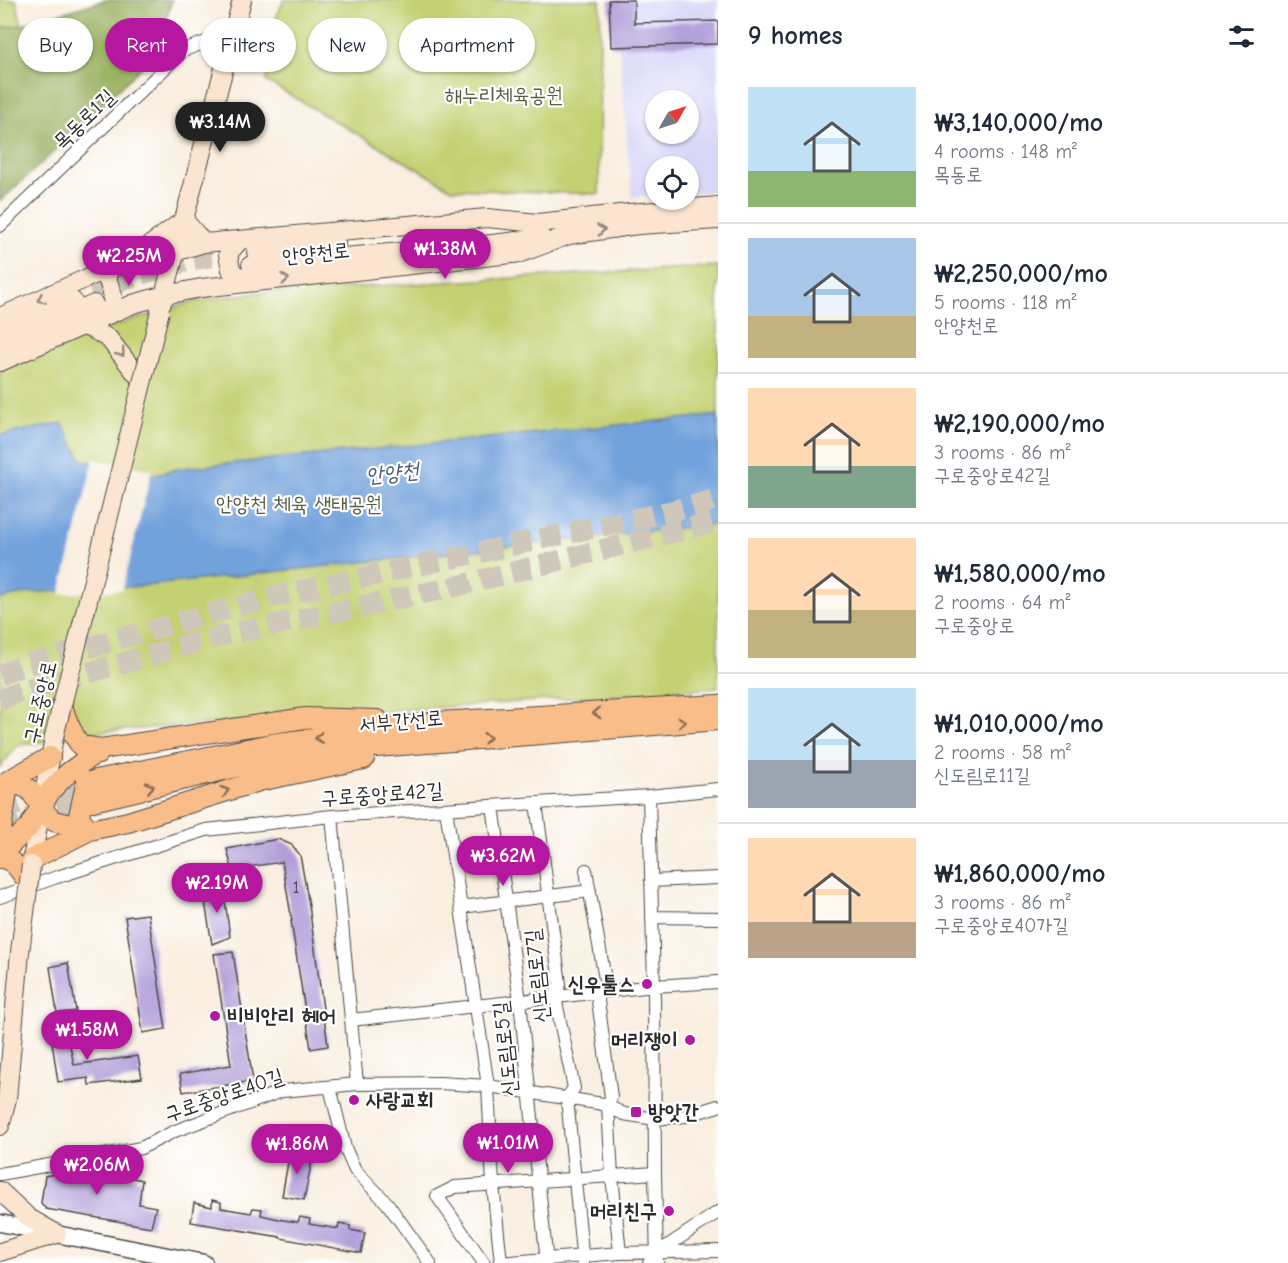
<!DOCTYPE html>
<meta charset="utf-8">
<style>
:root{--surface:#fff;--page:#f2f2f3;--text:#1f2937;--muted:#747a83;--line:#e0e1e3;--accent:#b5179e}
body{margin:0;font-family:"Comic Neue","Poor Story",sans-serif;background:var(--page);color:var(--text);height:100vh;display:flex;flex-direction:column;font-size:22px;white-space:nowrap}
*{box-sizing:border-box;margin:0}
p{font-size:20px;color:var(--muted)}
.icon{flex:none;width:33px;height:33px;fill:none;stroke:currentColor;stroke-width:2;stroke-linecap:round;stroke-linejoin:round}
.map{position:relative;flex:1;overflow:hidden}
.details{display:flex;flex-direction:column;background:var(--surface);width:570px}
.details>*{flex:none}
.banner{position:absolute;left:18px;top:18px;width:570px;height:54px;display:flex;gap:12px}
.needle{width:39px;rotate:51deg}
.buttons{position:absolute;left:645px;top:90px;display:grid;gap:12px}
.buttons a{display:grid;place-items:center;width:54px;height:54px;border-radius:50%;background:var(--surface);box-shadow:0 2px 4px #0004;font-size:30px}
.price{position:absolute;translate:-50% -51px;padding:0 14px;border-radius:21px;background:var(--accent);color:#fff;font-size:20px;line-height:39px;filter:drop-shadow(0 2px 3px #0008)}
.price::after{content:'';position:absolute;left:50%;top:36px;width:18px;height:14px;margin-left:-9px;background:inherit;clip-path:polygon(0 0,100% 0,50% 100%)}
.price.on{background:#222;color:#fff}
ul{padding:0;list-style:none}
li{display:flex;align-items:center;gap:18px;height:150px;padding:0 30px}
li+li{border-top:2px solid var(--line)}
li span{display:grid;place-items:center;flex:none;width:168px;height:120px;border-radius:0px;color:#555}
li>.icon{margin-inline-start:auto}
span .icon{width:72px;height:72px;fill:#fffc;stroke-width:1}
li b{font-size:26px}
h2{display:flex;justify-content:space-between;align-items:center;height:72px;padding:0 30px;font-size:26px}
.chip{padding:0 21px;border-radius:27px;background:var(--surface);box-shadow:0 2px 4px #0004;font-size:21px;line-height:54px}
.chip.on{background:var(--accent);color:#fff}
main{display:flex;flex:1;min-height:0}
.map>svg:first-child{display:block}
</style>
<main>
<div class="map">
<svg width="718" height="1263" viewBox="0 0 718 1263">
<rect width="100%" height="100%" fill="#fff"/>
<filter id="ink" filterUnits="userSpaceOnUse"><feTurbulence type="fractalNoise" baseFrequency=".0167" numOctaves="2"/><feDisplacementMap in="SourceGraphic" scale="12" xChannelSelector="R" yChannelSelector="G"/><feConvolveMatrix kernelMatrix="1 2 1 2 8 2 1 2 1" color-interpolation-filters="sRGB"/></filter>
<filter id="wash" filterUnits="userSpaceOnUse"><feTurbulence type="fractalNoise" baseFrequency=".008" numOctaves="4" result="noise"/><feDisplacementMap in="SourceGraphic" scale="24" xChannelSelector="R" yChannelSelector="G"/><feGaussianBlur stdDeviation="1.35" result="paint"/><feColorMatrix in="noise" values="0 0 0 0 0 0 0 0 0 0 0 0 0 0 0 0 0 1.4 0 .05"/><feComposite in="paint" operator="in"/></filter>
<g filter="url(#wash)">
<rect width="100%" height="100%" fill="#f9eedf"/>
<path fill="#d8d7f8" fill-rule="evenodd" d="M615,0H718V191L689,193L688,166H656L655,195L632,197ZM656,100H688V134H656Z"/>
<path fill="#c4d173" stroke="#787e4f" stroke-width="1.5" d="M0,0H16L22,25L0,28Z
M284,0H600L599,194L452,189L266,81L273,25Z
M718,266V688L93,732L17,746L0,767V370L81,336L195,301L257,293Z"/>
<path fill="#9bb365" stroke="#636f48" stroke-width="1.5" d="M105,0H172L156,53L45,160L0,201V28L22,25Z"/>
<path fill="#72a2dc" stroke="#4e6684" stroke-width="1.5" d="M718,415V524L143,586L28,593L0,599V435L62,423L82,460L155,474L182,468Z"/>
<path fill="#f9eedf" d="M94,459L152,470L122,590L60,594Z"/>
<g id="blocks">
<path fill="#b29ed9" d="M609,0H634V23L718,21V44L611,47Z
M278,839L292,845L300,855L309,905L328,1046L311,1049L291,921H292L282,862L232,869L227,849Z
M223,886L230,937L212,944L203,890Z
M148,914L166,1029L143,1033L125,917Z
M233,952L253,1081L183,1092L180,1074L231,1065L214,954Z
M68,963L76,1011L57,1013L50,967Z
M63,1013L74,1065L138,1056L142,1078L89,1085L88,1078L58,1082L48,1016Z
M290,1151L313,1155L304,1200L282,1196Z
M88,1167L142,1180L139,1204L156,1207L151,1227L46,1209L41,1203L45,1176Z
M212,1200L221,1202V1208L251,1213L253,1208L262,1209L261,1215L283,1220L298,1222L300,1217L310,1219L309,1224L338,1229L339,1224L350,1226V1230L365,1233L361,1253L280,1238V1237L191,1222L194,1203L212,1207Z"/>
</g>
</g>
<g filter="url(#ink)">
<use href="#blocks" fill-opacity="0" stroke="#4a4846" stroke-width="1.5"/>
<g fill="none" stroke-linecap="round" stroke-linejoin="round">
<path stroke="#d0c7bb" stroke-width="18" stroke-dasharray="18 9" stroke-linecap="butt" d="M91,293L136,277L194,261L248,253"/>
<path stroke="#d0c7bb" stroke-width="20" stroke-dasharray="20 10" stroke-linecap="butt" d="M0,810L39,799L96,780
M0,827L42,813L93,801"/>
<path stroke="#d0c7bb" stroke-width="21" stroke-dasharray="21 10" stroke-linecap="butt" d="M0,675L25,665L263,599L680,509L718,499
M0,700L19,692L220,636L445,589L718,521"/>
<defs>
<path id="minor" d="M0,226L184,50L233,32
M649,796L654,986L655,1173L657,1263
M536,803L560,984L555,997L574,1088L567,1098L583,1263
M493,806L520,1001L547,1263
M446,809L488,1086L493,1185L501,1263
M332,816L357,1084
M586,870L607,991
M651,881L718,878
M0,897L57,877L206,830L332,816L649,796L718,789
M461,907L590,891
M652,917L718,918
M597,993L611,1097L608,1106L612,1176L620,1253
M351,1020L654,986L718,982
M330,1087L345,1148L355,1170L387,1203L430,1263
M0,1174L141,1148L175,1131L282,1091L357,1084L440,1083L488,1086L603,1104L624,1114L655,1119L686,1116L718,1106
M484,1263L437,1196L455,1187L655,1173
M499,1263L620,1253L718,1251
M649,1263L657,1253L718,1212"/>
<path id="tertiary" d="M0,1223L204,1263"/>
<path id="secondary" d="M240,240L228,254L231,270L246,283
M256,252L336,244
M131,259L184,220L204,243
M251,265L483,245L542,238
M98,273L103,275L107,278L113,296L112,306L104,316
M162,303L242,0
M0,317L98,273L126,263L175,252L204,243L487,218L538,223L629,213L718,206
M84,326L96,331L109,339L142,381
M0,333L73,301
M0,347L94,304
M0,362L133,304L165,295L201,288L521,253L569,235L638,225L718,220
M31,865L54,737
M0,1126L7,1099L20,952
M0,1191L29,1218L57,1234
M0,1252L57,1234"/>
<path id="primary" d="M62,705C66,720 72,734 81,746L101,749L98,754
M96,780L271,744L439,722L718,705
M87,781L79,815L81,820L90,830
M2,784H16L29,789L48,816L54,821L90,830
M1,785L50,757
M93,801L274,758L325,751L718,720
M0,836L7,792V788L2,784
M0,853L7,848L29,827L51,790L68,773L101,749L305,718L378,720
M0,858C14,858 21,873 29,883
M32,859L90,830L128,822L259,781L364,759"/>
</defs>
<use href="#minor" stroke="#4a4846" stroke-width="14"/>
<use href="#tertiary" stroke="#4a4846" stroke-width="19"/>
<use href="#secondary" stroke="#4a4846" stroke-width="20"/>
<use href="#primary" stroke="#4a4846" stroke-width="22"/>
<use href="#minor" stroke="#fff" stroke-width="12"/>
<use href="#tertiary" stroke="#fff" stroke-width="16"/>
<use href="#secondary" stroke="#fce5d0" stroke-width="18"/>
<use href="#primary" stroke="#f8bd89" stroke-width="20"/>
<defs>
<path id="secondary-bridge" d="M54,737L160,311
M20,952L31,865"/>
</defs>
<use href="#secondary-bridge" stroke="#4a4846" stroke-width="20" stroke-linecap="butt"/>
<use href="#secondary-bridge" stroke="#fce5d0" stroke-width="18"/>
</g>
<defs><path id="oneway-chevron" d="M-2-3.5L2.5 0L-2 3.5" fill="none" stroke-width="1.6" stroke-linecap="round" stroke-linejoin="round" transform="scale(1.5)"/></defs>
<g stroke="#94887e">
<use href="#oneway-chevron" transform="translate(601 230) rotate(-8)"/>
<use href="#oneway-chevron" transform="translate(285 279) rotate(-6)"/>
<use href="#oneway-chevron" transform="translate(41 299) rotate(156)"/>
<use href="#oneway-chevron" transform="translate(121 353) rotate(51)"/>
</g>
<g stroke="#876d55">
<use href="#oneway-chevron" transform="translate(597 713) rotate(177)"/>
<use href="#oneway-chevron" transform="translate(682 722) rotate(-4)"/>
<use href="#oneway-chevron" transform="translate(319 738) rotate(172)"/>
<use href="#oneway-chevron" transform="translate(487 738) rotate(-5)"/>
<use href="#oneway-chevron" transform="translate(150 787) rotate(-13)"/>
<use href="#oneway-chevron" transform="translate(225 791) rotate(-17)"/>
</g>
</g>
<g fill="#b5179e" stroke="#fff" stroke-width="2">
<circle cx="647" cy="984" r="6"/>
<circle cx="215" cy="1016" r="6"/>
<circle cx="690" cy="1040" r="6"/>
<circle cx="354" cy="1100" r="6"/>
<rect x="630" y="1106" width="12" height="12" rx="3"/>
<circle cx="669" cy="1211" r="6"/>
</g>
<g text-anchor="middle" stroke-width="4.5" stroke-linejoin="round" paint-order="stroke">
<g font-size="18" fill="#4d4856">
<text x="296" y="893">1</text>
</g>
<g font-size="21" fill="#595d41" stroke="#fff">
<text x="504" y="102">해누리체육공원</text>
<text x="299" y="511">안양천 체육 생태공원</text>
</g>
<g font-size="21" fill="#2b2b2b" stroke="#fff">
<text transform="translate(84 119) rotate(-44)" y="7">목동로1길</text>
<text transform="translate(316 253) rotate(-6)" y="7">안양천로</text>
<text transform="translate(40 702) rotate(-77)" y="7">구로중앙로</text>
<text transform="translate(401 721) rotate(-5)" y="7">서부간선로</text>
<text transform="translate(382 794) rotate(-4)" y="7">구로중앙로42길</text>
<text transform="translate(537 976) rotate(-96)" y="7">신도림로7길</text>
<text transform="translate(505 1049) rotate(-96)" y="7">신도림로5길</text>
<text transform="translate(224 1095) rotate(-19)" y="7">구로중앙로40길</text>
</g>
<g font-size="21" font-weight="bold" fill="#2b2b2b" stroke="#fff" text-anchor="end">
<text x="635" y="991">신우툴스</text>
<text x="227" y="1023" text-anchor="start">비비안리 헤어</text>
<text x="678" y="1047">머리쟁이</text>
<text x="366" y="1107" text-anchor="start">사랑교회</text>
<text x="648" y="1119" text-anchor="start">방앗간</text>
<text x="657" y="1218">머리친구</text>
</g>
<g font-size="22" font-style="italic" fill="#475b72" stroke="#fff">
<text transform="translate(392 472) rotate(-6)" y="8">안양천</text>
</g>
</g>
</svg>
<div class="buttons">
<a><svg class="needle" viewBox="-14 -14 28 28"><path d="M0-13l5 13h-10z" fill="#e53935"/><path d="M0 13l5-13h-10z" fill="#747a83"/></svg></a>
<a><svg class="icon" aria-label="locate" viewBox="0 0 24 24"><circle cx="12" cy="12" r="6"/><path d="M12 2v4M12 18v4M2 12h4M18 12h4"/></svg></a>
</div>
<b class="price on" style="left:220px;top:153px">₩3.14M</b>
<b class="price" style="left:445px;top:280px">₩1.38M</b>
<b class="price" style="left:129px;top:287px">₩2.25M</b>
<b class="price" style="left:503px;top:887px">₩3.62M</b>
<b class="price" style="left:217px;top:914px">₩2.19M</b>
<b class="price" style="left:87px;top:1061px">₩1.58M</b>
<b class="price" style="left:508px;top:1174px">₩1.01M</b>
<b class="price" style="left:297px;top:1175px">₩1.86M</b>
<b class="price" style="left:97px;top:1196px">₩2.06M</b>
<div class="banner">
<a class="chip">Buy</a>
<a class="chip on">Rent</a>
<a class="chip">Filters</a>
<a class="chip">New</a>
<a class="chip">Apartment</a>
</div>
</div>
<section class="details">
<h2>9 homes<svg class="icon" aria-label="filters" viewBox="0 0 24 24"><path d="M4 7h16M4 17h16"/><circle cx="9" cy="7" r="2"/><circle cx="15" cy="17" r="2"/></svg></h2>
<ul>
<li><span style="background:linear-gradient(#bfe0f5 70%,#8fb573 0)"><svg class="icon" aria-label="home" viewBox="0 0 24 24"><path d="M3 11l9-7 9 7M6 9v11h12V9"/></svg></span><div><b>₩3,140,000/mo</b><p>4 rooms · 148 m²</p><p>목동로</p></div></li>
<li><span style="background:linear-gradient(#a9c7e8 65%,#c2b280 0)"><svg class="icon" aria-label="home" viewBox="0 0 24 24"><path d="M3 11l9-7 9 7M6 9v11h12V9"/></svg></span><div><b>₩2,250,000/mo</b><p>5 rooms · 118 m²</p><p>안양천로</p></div></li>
<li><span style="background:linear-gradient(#ffd9b3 65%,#7fa58c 0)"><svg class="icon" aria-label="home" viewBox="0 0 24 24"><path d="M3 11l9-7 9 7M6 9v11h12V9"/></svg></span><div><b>₩2,190,000/mo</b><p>3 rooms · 86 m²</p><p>구로중앙로42길</p></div></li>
<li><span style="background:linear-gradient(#ffd9b3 60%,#c2b280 0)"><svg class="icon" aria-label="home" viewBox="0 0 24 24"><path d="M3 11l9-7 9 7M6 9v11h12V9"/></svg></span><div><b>₩1,580,000/mo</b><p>2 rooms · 64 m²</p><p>구로중앙로</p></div></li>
<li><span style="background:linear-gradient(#bfe0f5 60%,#9aa5b1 0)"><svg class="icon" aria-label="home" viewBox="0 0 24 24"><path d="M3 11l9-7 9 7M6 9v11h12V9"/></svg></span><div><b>₩1,010,000/mo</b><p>2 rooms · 58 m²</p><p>신도림로11길</p></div></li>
<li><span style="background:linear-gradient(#ffd9b3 70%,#b9a48a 0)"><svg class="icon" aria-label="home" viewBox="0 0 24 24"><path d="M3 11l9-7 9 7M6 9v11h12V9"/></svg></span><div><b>₩1,860,000/mo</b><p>3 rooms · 86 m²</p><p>구로중앙로40가길</p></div></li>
</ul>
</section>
</main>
